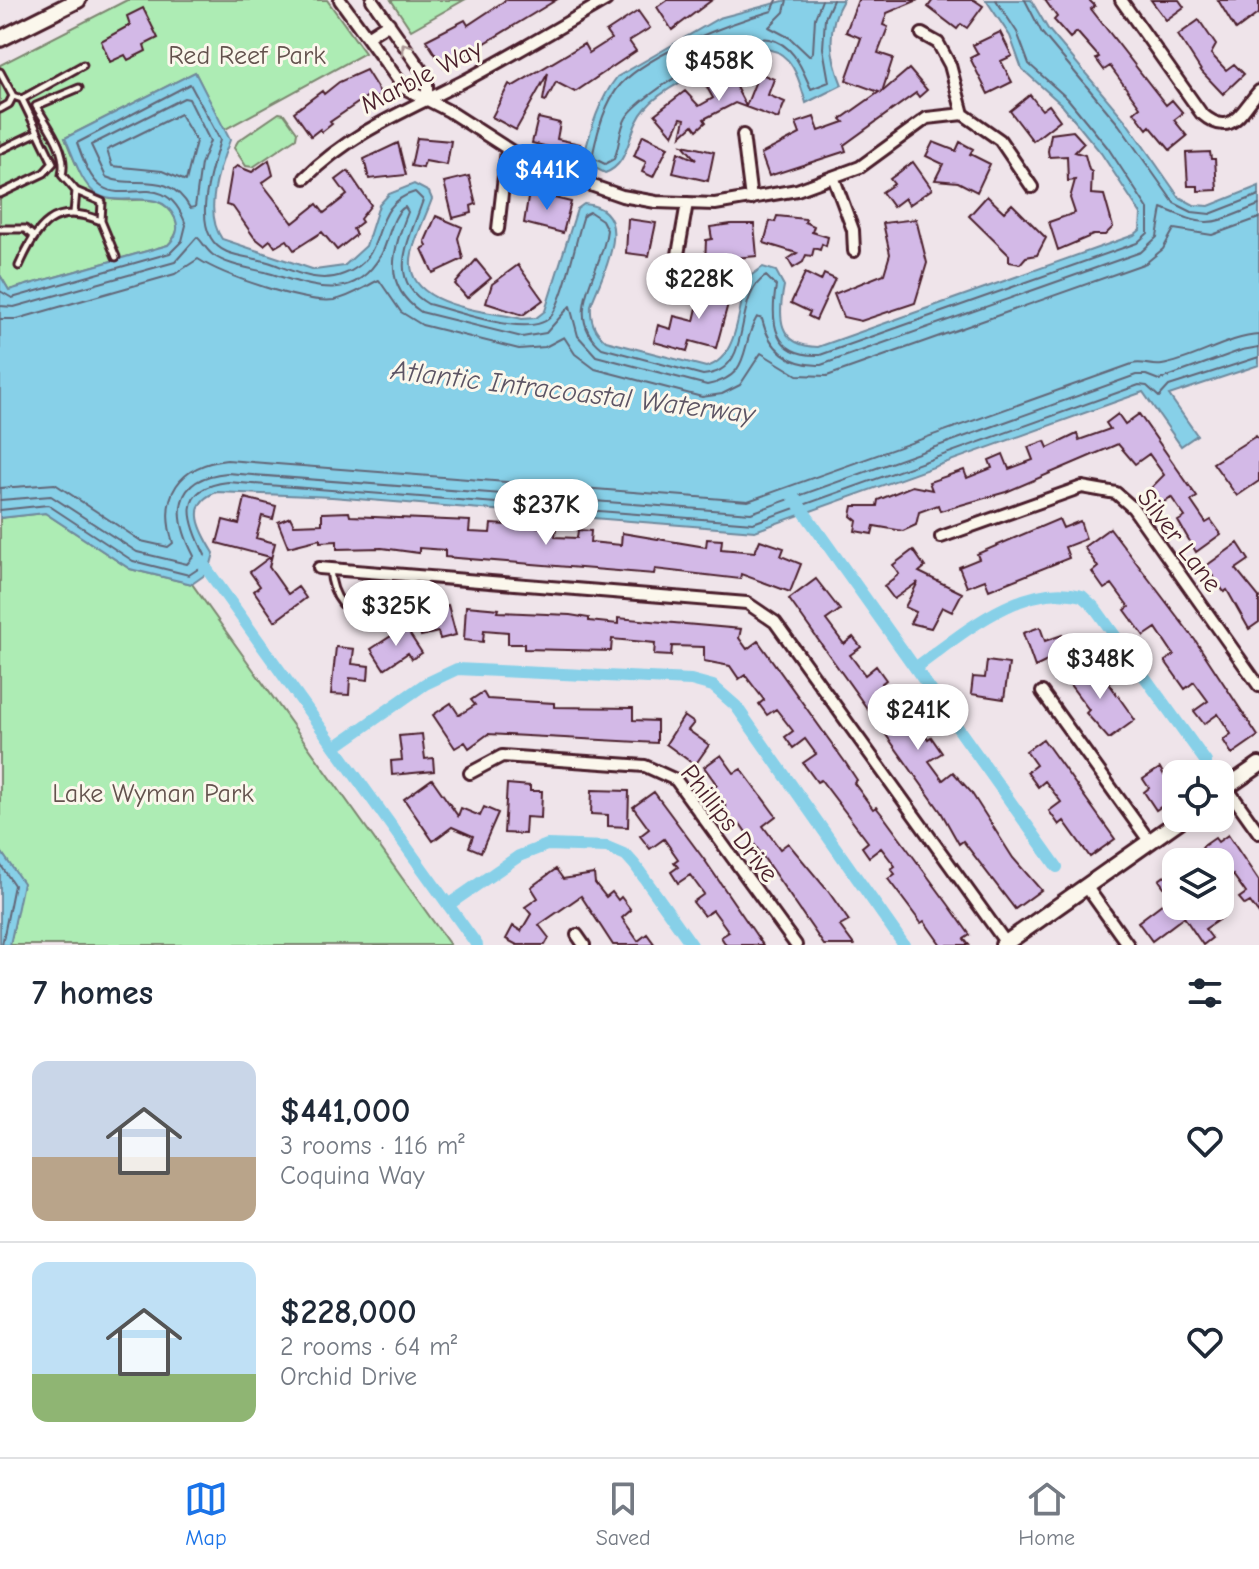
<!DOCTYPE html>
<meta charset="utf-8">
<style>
:root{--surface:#fff;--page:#f6f6f7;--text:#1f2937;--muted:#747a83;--line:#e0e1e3;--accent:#1a73e8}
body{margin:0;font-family:"Comic Neue",sans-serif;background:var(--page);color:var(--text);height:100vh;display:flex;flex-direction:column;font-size:30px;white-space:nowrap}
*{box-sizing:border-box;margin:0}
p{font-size:26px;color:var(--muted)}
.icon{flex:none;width:44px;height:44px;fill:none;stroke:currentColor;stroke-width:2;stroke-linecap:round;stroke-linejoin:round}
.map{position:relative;height:945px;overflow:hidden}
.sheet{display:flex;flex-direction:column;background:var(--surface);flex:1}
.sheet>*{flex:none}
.fabs{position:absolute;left:1162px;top:760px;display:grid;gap:16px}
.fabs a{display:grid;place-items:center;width:72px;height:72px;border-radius:16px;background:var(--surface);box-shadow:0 4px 12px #0003;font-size:40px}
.price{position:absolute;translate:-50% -68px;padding:0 18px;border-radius:28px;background:#fff;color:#222;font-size:26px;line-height:52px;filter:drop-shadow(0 2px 4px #0008)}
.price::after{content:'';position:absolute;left:50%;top:48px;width:24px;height:18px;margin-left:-12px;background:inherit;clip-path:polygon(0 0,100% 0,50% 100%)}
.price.active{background:var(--accent);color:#fff}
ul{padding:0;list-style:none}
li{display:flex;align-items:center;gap:24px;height:200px;padding:0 32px}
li+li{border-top:2px solid var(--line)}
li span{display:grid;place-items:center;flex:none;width:224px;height:160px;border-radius:16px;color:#555}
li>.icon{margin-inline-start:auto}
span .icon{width:96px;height:96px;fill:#fffc;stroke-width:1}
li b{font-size:34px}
h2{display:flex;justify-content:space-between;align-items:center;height:96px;padding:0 32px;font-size:34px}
.tab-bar{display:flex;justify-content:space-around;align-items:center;height:112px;border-top:2px solid var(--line);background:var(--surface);font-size:22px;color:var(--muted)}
.tab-bar a{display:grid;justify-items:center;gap:4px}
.tab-bar .active{color:var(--accent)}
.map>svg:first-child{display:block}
</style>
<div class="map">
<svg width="1259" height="945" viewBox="0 0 1259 945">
<rect width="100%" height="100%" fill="#efe4ea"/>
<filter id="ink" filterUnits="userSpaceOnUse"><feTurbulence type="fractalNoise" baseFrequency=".0125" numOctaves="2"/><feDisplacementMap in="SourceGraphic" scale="16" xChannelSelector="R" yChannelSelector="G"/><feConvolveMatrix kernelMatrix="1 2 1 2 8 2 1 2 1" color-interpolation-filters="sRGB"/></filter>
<g filter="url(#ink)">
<path fill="#adecb4" stroke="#7c8670" stroke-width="2" d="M127,0H327L365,53L224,130L195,72L65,138C73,158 84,190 107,198C130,206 161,188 175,218C180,229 176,236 168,245L9,290L0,275V65Z
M391,0H464L411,30Z
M279,113L284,114L297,132L296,138L253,167L246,166L234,148L238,141Z
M45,513L130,569L192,584L450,945H10L22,883L0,850V518Z"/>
<path fill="#87d0e8" stroke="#6f899c" stroke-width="2" d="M787,0H843C826,28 830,56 842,85L806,103C796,70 789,42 748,50C719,65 667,83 646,108C626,130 632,163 605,173L589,165L584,156C591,128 599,100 617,77L719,18Z
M986,0H1031L1048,29L1125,120L1179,197L1194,205L1209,206L1259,186V365L1169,395L1197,435L1181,446L1143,392L755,531L332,497L217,492C184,503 201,532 214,553L209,572L192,584L130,569L45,513L0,518V275L9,290L168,245C176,237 180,229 175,218C159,184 119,210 95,193C80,182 73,154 65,138L195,72L230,140C219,168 203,212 222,239L315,270L344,266L366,246L379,205L389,194L414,184L429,192L432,199C426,216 416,235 412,253C400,307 485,310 522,319L536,318L545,311L577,209L584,204C639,209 602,275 591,305C590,321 594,331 606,341L706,367C738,360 739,306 746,279L763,267L776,271L784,286C778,316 777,346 818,347L1134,235L1140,230L1141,214L1101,153L1061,104L1022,69L1010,36Z
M0,850L23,883L10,945H0Z"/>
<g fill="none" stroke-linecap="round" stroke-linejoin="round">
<path stroke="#626677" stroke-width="2" d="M777,0L772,11C730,23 652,52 621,84C605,102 598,130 593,153L595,159L605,164L614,159C620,146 619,130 626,118C641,93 742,33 769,39C794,44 802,69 811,89L829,82L823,48L825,18L833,0
M787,0L784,12L769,27L790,38L809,56L813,52L815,18L822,0
M1025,0L1042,33L1119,125L1174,203L1192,212L1210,214L1259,195
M184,98L189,99L210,141L201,164L195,207L190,208C168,168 134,190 106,177L91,145Z
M180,114L196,141L186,181L162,171L112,166L107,150Z
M0,291L12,298L170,253L182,241L186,225C166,168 129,204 102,187C89,179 82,156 77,143L190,84L220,140C212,169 187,235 227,252C242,258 259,258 274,264C297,273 319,284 344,274C392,257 366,206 415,192L423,200C411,237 384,279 428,304C454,310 535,341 552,315C566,292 575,242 584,215L590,212L602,220L607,230C603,271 560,314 602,348L703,375C757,371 730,298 766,276L776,286C770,322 773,357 820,355L1137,243L1148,233V209L1108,148L1068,99L1029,64L1017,32L996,0
M0,306L14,307L175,262L197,237C203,242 206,250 213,255C227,265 248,268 265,272C308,284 351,307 381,255C388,243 392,213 405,207L408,212C393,250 381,285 421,312L522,337L546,333L570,306L578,336L596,356L707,385C753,376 739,347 757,317L762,319C769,349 790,366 821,365L1141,252L1157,237L1162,208C1212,229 1208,225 1259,205
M0,319H17L175,274L198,259C222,275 305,304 334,300C351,297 364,287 379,280L401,312L422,325L519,349L545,347L564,337L575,354L595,369L702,397L722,394L740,385L761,353L797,375L827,376L1146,263L1163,249L1174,229L1212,235L1259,218
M0,488L55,484L141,541L168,547L173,543C158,496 179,465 227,460L748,501L1132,364C1143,361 1152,367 1162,365C1194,360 1229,336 1259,335
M0,500L51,496L137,552L187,564L194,556C173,516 172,478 227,473L751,513L1136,375H1146L1159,380L1242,350L1259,347
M0,510L48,505L133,561L189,575L201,567L205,555C188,521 176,488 228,482L753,523L1139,385L1147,386L1159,397L1169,386L1259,357
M0,864L14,885L2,945"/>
<path stroke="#87d0e8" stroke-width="12" d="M794,498L1057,867
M201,561L477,945
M915,668C960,636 1021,580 1082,596L1095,608L1206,762
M335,747L425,684L457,669L691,680L713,686L736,706L904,945
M448,905L519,856L547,845L607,847L626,855L635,865L692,945"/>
</g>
<path fill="#d3b9e7" stroke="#4a1f2b" stroke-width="2" d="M506,0H556L444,68L426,40L465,20L468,25Z
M667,0H712L672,30L657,7Z
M858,0H918L887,13L883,25L888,27L878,53L893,58L882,92L909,69L927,90L919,97L916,93L844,145L846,151L769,176L761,154L800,134L796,123L814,117L819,131L844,122L841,119L879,92L846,80L861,38L846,32Z
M933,0H974L983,6L967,28L961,24L957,29L928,7Z
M1045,0H1089L1095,6L1091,9L1166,105L1172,100L1183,113L1174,120L1187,136L1170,150L1150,126L1147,129L1134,112L1140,107L1110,66L1104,70L1096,59L1099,57L1077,32L1070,38L1054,20L1057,17Z
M1151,0H1179L1184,7L1166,20Z
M1218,0H1259V13L1236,30Z
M143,8L158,38L144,45L146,51L128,60L125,55L110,62L101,41L130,25L127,16Z
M638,11L650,28L629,41L636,51L575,92L556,82L546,101L543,100L548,73L516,130L492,117L509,84L513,86L584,44L589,53L611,39L606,32Z
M1199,20L1216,45L1211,54L1226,70L1234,64L1244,74L1223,94L1202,72L1178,35Z
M1000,32L1012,56L1001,61L1012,82L988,94L970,58L978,54L973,45Z
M366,70L381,94L373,100L368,96L330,122L332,124L322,132L320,129L311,136L294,112L322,91L324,94L339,82Z
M727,70L746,106L759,73L774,79L768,95L785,102L778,119L735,103L704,119L706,122L697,130L693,125L681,136L685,119L681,118L673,135L655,114L685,91L699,106L713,98L704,82Z
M1030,95L1042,110L1049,105L1060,120L1033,141L1010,111Z
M538,118L560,123L557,139L580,144L577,154L532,143Z
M1073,131L1084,143L1075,152L1085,155L1089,170L1092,172L1091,194L1104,195L1113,227L1105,235H1093L1058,250L1049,222L1075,213L1070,198L1075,180L1068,181L1067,156L1049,157L1048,151L1051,134Z
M643,135L668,147L653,177L642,172L646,162L634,156Z
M417,138L451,141L447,165L425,161L423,168L411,166Z
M933,142L956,151L960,142L973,149L970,154L990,164L977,192L958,182L935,180L943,164L926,156Z
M398,143L406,175L369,179L364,159Z
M683,145L714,152L708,181L673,173L678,152L696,160Z
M1210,152L1211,159H1215L1217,190L1198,191V186H1188L1186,153Z
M269,160L273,175L262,183L293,223L317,204L324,213L347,195L336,180L348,171L371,205L360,219L362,222L353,229L356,235L337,250L322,232L294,250L287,240L275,247L270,240L264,245L254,237L233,207L226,205L232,170L237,166L252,172Z
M913,162L932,189L909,205L905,198L893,207L882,192L894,184L890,179Z
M469,176L476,204L471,206L472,213L453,218L444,182Z
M529,192L571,202L563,233L524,223Z
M987,196L1004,212L1012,204L1046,238L1037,255L1026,257L1020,264L1009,262V255L969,216Z
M436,216L462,227L458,238L463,259L433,273L422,249L427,246L425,241Z
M777,216L806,219L805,222L814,226L812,232L828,237L826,246L822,244L820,250L814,248L812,256L806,255L803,262L793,268L788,259L797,253L764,243L770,221L775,222Z
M628,219L656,223L649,256L626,253Z
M916,219L927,263L915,303L861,321L843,317L834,294L884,274L890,254L883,223Z
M731,224H754L757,256L735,258L726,270L705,263L706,240L712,239L710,227Z
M476,260L491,278L467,298L455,284Z
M518,265L543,300L523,315L486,303L492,284Z
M805,273L821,281L824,274L835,279L816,320L808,316L810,312L791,303Z
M703,282L732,289L716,348L690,341L687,351L654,342L658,325L671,329L674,316L694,321Z
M1118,414L1125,424L1139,414L1197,497L1191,501L1206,523L1211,520L1221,534L1196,552L1178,521L1185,517L1171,497L1161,504L1150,489L1164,475L1149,454L1135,464L1118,444L1006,492L940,511L938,505L919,512L916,525L903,531L874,526L872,534L855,531L857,521L851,516L853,506H877L878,500L912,486L932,490L929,482L964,470L967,478L992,468L989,460L1003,454L1009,469L1033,460L1028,447L1045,441L1048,448L1077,434L1079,440L1110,429L1106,423Z
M1256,436L1259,440V481L1237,496L1213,463Z
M245,498L276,506L273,519L262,516L256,538L275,543L269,567L288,594L298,587L306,598L275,621L254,591L260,586L250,572L270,557L217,543L223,520L239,524Z
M349,512L350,516L470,521L469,532L490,533L491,524L556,528L555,537L577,538L578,530L591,531L590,542L621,545L622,533L706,547L707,539L722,540L721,549L755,552L760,540L784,548L781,556L801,564L790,592L741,574L740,579L655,569L654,574L532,564L445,557V550L419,548V553L382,548L337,549V541L320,542V539L288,547L278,522L290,517L294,525L322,524V513Z
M1059,519L1063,528L1080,521L1086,539L1065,547L1069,558L989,590L985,580L967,587L959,567L979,559L977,554Z
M1110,528L1195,640L1258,736L1232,754L1223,740L1231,734L1218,714L1204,724L1194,711L1208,701L1194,682L1185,689L1165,661L1174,655L1156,628L1144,636L1125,610L1129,607L1112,584L1104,589L1092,572L1098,567L1084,547Z
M1238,543L1249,560L1236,569L1259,597V622L1249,629L1227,590L1224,592L1206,566Z
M913,550L925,567L919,572L962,593L952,612L942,607L931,628L910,623L916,612L905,607L918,582L894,599L884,586L899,574L893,565Z
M816,579L840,610L826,620L844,644L853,637L861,647L850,655L865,675L876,666L886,680L881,684L897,707L905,701L928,739L931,737L942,753L929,761L943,780L953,772L971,792L1013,858L1041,890L1015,909L963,841L959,844L941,812L789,599Z
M448,605L456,635L440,639L438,632L421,636L416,616Z
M466,606L499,609L498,612L570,615L589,618V621L618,624V618L741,629L739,638L747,649L758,641L845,762L857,780L854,783L873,809L876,807L884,817L948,904L970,935L964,939L969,945H941L924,921L921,923L888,879L895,874L891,869L895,866L881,848L869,857L862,847L868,842L821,780L817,782L803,763L816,754L805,739L793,748L785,737L793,731L776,709L767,715L759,704L764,700L745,675L739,679L730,666L704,661V647L672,646L671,656L654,655L655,643L612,639L611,651L524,649V644H508V632L484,630L483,642L464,640Z
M405,627L422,653L412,659L408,653L384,669L371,649Z
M1040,627L1045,641L1062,635L1068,651L1035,667L1023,633Z
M336,647L354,649L352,664L369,666L368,680L350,678L349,695L331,694Z
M987,661L1009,664L1004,699L971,694L973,677L985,678Z
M1076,664L1086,677L1098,668L1135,720L1109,739L1086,713L1089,710L1062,674Z
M483,692L487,699L554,703V707L633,708V720L657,721V743L488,734L469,748L465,742L455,748L433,715L451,703L459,715L475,705L471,700Z
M684,716L694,723L688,730L709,745L695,765L666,744Z
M422,734L425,759L433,758L434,771L392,775L391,761L402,760L399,736Z
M1043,739L1115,839L1090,857L1064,821L1059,825L1049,811L1061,802L1045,781L1038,787L1027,772L1036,765L1026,751Z
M721,755L734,773L741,769L776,816L763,826L780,849L788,843L828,891L849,921L840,926L854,945H824L741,825L736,829L722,809L726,807L713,789L717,785L704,767Z
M1160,768L1176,797L1156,810L1144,792L1149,788L1143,779Z
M432,779L458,816L461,808L480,816L484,807L498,813L481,852L469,847L473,836L452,827L433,841L404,799Z
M507,784L530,786V791H542L541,818L526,817L525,834L504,833Z
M592,790L629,791L628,827L608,826V815L591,814Z
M654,792L706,862L763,945H726L721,937L729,932L713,910L704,916L693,902L704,894L690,875L678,883L671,872L678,867L674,862L678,859L664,839L650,849L640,836L649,829L633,807Z
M1228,835L1259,881V914L1250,902L1245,905L1239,898L1246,893L1233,875L1220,884V862H1212L1202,847L1215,838L1218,842Z
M556,869L563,879L594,874L595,883L606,897L612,892L618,900L621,897L631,910L622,918L638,941L647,934L655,945H613L581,896L539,925L549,938L545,945H517L506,939L513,926L521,931L531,914L525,907L538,898L531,887Z
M1170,872L1176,880V906H1216L1224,916L1205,929L1212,938L1203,945L1184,917L1152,941L1138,922L1171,897L1159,880Z"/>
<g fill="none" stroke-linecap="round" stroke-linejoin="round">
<defs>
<path id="lane" d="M0,72L13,96L22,99L83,65
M0,109L9,104L13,96
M0,150L38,132
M76,191L62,175C68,151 48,127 36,106L79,88
M0,194L44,173L53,163L22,99
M74,213L76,191L102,202L101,221
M0,229H25L33,236
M19,266C37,226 54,201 101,221L116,257
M330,569C334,631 396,630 412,576"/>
<path id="street" d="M340,0L404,88L449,111L533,165L622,196L656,202L715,204L797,190L860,167L927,118L963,114
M372,0L427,78V99
M1121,0L1201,113C1232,140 1240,112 1259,91
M922,34L938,43L950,65L963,114L1000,140L1032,187
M367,37L389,23
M743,135L751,199
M305,178C351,132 406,111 462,82C511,56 558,28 606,0
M834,179L853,230L854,251
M498,229L507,150
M670,280L676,266L687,203
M941,537L1082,487L1116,493L1133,508L1259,686
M319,568L747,603L775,622L1006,943
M1042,692L1150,842
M470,773L502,756L645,766L676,780L796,945
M1227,788L1259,833
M1086,886L1128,945
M577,935L584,945"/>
<path id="secondary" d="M0,39L78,0
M1220,792L1259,765
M1003,945L1183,818"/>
</defs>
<use href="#lane" stroke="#4a1f2b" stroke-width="11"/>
<use href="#street" stroke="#4a1f2b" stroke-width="16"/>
<use href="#secondary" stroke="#4a1f2b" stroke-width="20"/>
<use href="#lane" stroke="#fbf7ec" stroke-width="5"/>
<use href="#street" stroke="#fbf7ec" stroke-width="10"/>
<use href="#secondary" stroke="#fbf7ec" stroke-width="14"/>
</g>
<defs><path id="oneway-chevron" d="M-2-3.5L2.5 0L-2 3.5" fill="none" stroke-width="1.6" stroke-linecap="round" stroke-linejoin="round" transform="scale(2)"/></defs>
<use stroke="#ab9695" href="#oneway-chevron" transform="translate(406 48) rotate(-125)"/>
</g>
<g text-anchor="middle" stroke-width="6" stroke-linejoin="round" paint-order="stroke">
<g font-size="26" fill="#63524d" stroke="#fbf7ec">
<text x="247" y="64">Red Reef Park</text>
<text x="153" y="802">Lake Wyman Park</text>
</g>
<g font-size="26" fill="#4a1f2b" stroke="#fbf7ec">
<text transform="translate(421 76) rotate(-27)" y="9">Marble Way</text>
<text transform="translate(1180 540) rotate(53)" y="9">Silver Lane</text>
<text transform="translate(730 823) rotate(52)" y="9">Phillips Drive</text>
</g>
<g font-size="28" font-style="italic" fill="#5c5464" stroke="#fbf7ec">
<text transform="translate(573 391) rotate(7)" y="10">Atlantic Intracoastal Waterway</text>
</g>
</g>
</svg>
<div class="fabs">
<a><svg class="icon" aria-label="locate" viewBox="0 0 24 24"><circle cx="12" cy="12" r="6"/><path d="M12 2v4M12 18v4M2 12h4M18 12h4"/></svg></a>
<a><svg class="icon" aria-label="layers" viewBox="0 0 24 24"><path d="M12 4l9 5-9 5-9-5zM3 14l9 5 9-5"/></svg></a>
</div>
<b class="price" style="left:719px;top:103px">$458K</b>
<b class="price active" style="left:547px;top:212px">$441K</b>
<b class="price" style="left:699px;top:321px">$228K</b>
<b class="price" style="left:546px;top:547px">$237K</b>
<b class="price" style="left:396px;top:648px">$325K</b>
<b class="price" style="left:1100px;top:701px">$348K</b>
<b class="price" style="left:918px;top:752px">$241K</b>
</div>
<section class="sheet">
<h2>7 homes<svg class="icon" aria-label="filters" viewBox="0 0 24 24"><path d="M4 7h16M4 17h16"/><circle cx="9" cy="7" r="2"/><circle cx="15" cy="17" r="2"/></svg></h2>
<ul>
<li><span style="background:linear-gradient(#c9d6e8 60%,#b9a48a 0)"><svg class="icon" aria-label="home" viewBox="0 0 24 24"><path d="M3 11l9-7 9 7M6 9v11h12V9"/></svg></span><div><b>$441,000</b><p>3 rooms · 116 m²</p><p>Coquina Way</p></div><svg class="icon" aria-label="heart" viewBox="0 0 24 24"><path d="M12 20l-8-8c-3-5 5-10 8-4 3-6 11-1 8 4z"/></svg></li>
<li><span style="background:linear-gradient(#bfe0f5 70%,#8fb573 0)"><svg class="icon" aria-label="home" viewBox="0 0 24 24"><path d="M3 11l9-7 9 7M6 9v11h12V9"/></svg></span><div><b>$228,000</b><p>2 rooms · 64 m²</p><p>Orchid Drive</p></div><svg class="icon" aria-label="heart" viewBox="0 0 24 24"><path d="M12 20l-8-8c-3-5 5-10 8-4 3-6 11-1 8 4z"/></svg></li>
</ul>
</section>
<nav class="tab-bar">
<a class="active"><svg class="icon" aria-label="map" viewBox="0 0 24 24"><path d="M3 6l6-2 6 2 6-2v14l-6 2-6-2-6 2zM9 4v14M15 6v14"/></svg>Map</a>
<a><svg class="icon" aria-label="saved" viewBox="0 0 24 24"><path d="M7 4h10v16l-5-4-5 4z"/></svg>Saved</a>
<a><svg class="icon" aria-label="home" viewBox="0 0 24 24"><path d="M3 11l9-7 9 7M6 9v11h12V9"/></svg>Home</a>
</nav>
